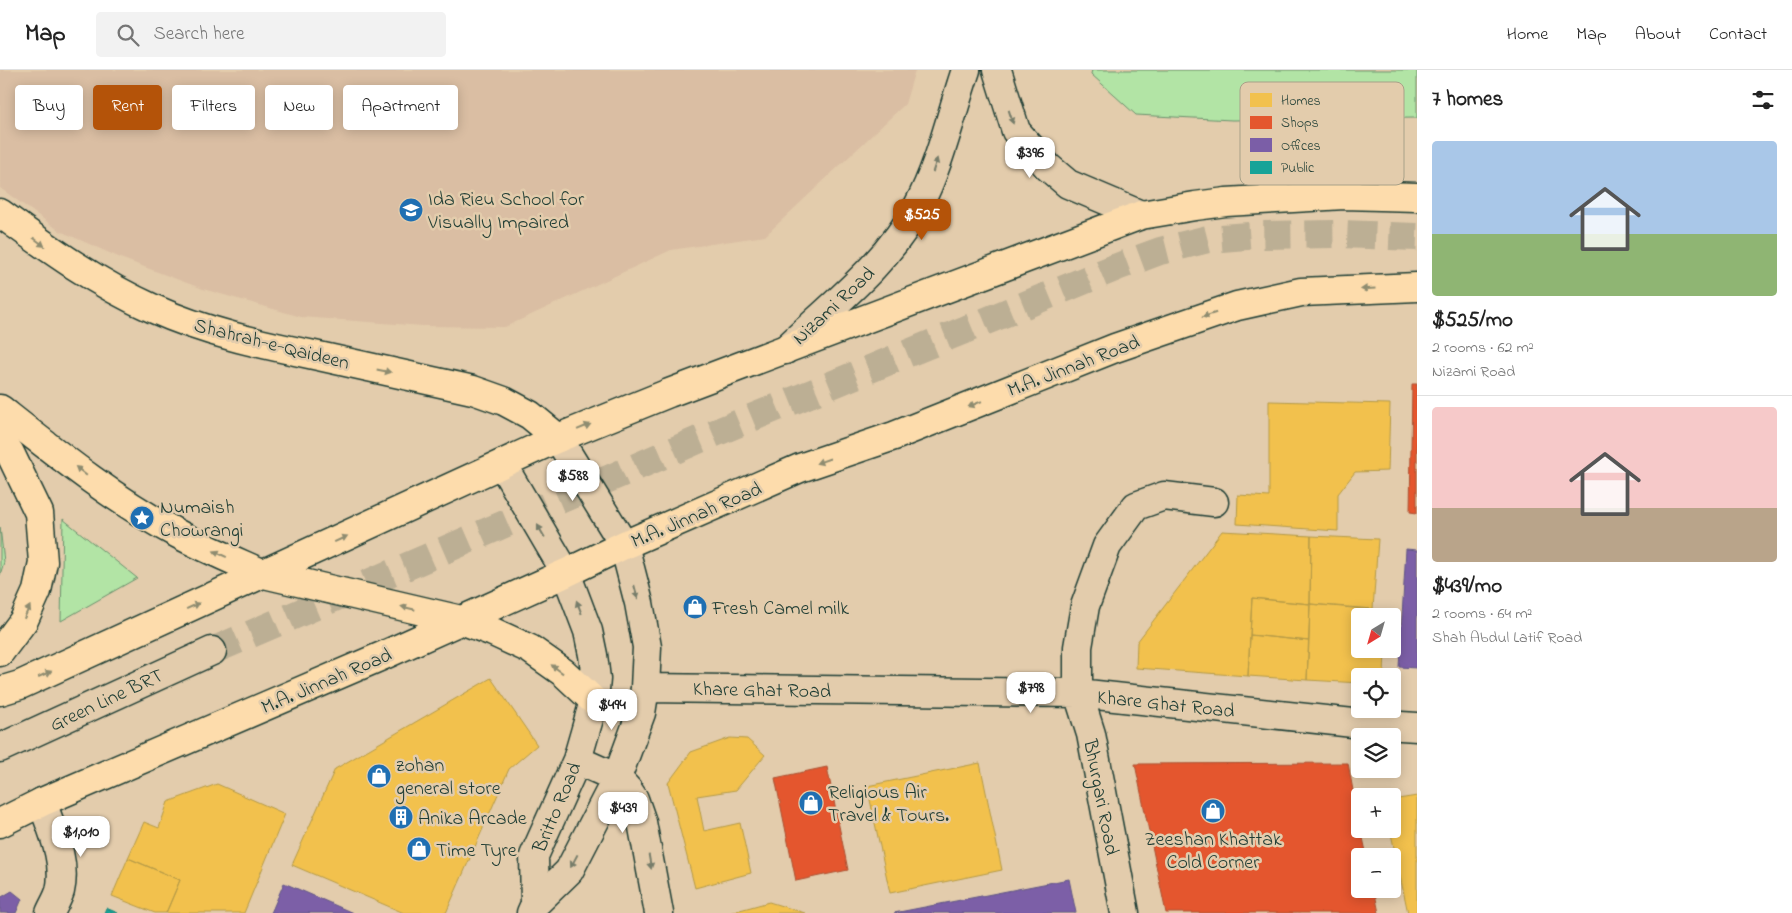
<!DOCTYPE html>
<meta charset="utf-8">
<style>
:root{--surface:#fff;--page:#f2f2f2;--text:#222;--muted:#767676;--line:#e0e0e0;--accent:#b45309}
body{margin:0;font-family:"Indie Flower",sans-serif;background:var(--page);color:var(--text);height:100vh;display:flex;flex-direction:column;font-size:19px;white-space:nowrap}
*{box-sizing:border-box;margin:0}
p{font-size:16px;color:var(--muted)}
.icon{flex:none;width:28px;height:28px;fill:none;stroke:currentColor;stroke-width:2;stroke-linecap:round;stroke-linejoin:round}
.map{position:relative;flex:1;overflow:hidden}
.sheet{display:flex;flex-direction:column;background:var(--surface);width:375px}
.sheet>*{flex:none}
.guide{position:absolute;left:15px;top:15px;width:475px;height:45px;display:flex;gap:10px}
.needle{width:32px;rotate:217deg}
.fabs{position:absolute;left:1351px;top:538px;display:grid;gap:10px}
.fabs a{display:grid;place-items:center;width:50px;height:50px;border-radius:5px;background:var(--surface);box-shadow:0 2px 12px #0003;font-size:25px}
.price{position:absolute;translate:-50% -42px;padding:0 11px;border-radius:10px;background:#fff;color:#222;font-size:16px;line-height:32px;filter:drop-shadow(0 1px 2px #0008)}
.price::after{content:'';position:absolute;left:50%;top:30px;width:15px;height:11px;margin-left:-8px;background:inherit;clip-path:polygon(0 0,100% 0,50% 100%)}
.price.current{background:var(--accent);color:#fff}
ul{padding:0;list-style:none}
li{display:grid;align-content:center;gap:10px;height:265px;padding:0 15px}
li+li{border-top:1px solid var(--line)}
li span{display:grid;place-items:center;height:155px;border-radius:5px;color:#555}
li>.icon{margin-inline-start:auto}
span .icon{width:90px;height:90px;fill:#fffc;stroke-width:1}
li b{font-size:21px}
h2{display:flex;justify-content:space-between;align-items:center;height:60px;padding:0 15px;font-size:21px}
.chip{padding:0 18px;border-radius:5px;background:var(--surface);box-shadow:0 2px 12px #0003;font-size:18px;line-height:45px}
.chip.current{background:var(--accent);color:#fff}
header{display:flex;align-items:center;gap:30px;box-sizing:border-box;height:70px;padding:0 25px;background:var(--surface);border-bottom:1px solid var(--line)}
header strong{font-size:24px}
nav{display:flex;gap:28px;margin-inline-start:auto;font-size:18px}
.search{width:350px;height:45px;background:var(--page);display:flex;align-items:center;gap:12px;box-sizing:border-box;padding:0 18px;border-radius:5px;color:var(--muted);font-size:19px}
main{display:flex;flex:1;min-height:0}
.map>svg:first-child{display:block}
</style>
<header>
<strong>Map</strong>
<div class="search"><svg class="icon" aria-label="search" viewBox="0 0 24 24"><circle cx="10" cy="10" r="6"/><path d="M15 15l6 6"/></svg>Search here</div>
<nav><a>Home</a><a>Map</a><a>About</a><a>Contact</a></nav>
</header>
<main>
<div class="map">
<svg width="1417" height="843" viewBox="0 0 1417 843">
<rect width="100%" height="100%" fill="#e3ccac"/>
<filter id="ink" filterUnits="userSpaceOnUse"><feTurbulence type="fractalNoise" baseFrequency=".02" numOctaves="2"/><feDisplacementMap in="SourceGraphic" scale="10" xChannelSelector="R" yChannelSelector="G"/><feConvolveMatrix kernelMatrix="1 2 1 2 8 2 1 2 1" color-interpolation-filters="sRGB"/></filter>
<g filter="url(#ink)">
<path fill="#dabea3" d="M0,0H915L905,34L765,166L671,180L505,257L423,256L301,247L203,219L123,189L60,161L0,118Z"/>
<path fill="#b2e4a5" stroke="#68906c" d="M1092,0H1417V48L1232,50L1136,45L1091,4Z
M63,449L137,508L61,551Z
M0,457L4,492L0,505Z"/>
<path fill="#f2c14e" stroke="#b39946" d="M1269,331L1390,334L1388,401L1355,402L1338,424V461L1237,454L1238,425L1269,427Z
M1222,461L1311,466L1310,534L1252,528L1248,606L1136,598L1137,572Z
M1311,466L1378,469L1373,539L1310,534Z
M1252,528L1310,534L1309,571L1250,565Z
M1310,534L1385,541V546H1360V579H1385L1384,606H1360V613L1307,610Z
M1250,565L1309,571L1307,610L1248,606Z
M491,608L537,675L509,699L446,843H404L292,795L335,699Z
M730,668L747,669L765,685L736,720L697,726L704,761L740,753L751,803L695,818L668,713L691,682Z
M980,693L1002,800L890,823L867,716Z
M217,714L285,744L244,843H166L180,810L128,788L144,752L159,758L168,732Z
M1417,726V843H1408L1390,759H1392V730Z
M128,788L180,810L166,843H155L112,826Z
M769,832L805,843H729Z"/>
<path fill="#e4572e" stroke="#a94f30" d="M1412,314H1417V443L1410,442Z
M1348,693L1360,759H1361L1367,786H1360V819H1374L1379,843H1166L1135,694Z
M827,697L848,800L796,811L775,708Z"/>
<path fill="#7b5ea7" stroke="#5f5484" d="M1406,479L1417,480V598L1399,597Z
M1069,809L1076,843H894Z
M284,813L353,843H271Z
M12,821L22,829L16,843H0V828Z"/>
<path fill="#17a398" stroke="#19847a" d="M106,838L118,843H104Z"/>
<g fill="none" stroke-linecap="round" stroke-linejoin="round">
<path stroke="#bcaf94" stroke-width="28" stroke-dasharray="28 14" stroke-linecap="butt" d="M212,581L698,370L1117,197L1160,181L1208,169L1261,165L1341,164L1417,167"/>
<defs>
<path id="minor" d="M997,0L1016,61L1048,97L1068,114L1141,145
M785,280C831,236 888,193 918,136C940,95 951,44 966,0
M502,394L566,503L588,561L593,585L596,609L594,631L577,690L534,786L535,834
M645,618L1078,623L1353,653L1417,657
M0,678L212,581
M577,690L617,708L628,720L634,729L642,752L659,843
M42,732C52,760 67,791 60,821C58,828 53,836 50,843
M531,843L535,834L569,801L617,708L641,643L645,618L647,577L639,533L624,475L558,368
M1125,843L1091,664L1078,623V577L1085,536L1107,476L1136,436L1164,426L1214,432"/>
<path id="major" d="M0,143C49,179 98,214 154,239C205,262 260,274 314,285C367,297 420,308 473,320L504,331L530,345L558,368
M0,339C57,384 114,430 178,464C206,479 235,491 264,504"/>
<path id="highway" d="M0,369L10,383L39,443L43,492L37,521L24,550L0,582
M264,504L461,550L493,562L530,579L564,603L594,631
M0,621L20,615L558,368L669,323L1141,145L1195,136L1226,132L1344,125L1417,127
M0,753L42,732L382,586L566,503L624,475L800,398L894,366L1115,278L1237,236L1301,222L1417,217"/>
</defs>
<use href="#minor" stroke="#1f3d34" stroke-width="31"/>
<use href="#major" stroke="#1f3d34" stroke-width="31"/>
<use href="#highway" stroke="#1f3d34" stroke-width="31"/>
<use href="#minor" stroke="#e3ccac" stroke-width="28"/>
<use href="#major" stroke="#fddcac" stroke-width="28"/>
<use href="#highway" stroke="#fddcac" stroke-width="28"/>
</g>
<defs><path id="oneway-solid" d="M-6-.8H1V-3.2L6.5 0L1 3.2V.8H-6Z" transform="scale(1.25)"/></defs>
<g fill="#777d6a">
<use href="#oneway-solid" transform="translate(1011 47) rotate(72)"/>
<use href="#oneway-solid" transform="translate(935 95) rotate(-72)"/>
<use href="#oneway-solid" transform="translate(541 461) rotate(-120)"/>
<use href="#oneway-solid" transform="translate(636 522) rotate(75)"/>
<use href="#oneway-solid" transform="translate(579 537) rotate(-111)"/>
<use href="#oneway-solid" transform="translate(574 791) rotate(118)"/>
<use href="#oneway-solid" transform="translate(650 792) rotate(80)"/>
</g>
<g fill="#8e8c70">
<use href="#oneway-solid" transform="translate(39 172) rotate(37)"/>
<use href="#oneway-solid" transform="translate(1368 219) rotate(177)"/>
<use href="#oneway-solid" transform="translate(1209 245) rotate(162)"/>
<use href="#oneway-solid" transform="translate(384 301) rotate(12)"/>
<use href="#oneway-solid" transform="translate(975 334) rotate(158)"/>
<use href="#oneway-solid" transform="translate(584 357) rotate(-22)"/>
<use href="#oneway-solid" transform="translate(823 391) rotate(161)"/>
<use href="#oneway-solid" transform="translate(81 401) rotate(-141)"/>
<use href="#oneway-solid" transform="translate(341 469) rotate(-25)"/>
<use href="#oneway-solid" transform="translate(220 484) rotate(-155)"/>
<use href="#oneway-solid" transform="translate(193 536) rotate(-24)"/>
<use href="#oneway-solid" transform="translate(408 538) rotate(-167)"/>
<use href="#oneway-solid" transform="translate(27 542) rotate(-65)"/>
<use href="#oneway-solid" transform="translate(557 599) rotate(-144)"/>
<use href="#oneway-solid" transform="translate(45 604) rotate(-24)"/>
</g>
</g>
<defs>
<symbol id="university-disc" viewBox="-11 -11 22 22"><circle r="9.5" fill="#1f6fb2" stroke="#e3ccac"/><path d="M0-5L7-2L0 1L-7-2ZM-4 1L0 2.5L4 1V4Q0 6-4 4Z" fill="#fff"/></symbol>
<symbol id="sight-disc" viewBox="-11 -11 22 22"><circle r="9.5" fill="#1f6fb2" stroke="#e3ccac"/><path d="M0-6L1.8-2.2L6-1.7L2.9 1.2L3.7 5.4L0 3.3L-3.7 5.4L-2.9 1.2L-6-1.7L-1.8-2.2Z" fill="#fff"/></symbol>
<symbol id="shop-disc" viewBox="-11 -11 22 22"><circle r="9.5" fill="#1f6fb2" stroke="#e3ccac"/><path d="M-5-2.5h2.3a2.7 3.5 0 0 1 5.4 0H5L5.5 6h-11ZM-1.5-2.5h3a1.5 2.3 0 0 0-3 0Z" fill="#fff"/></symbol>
<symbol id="building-disc" viewBox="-11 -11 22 22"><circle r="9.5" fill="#1f6fb2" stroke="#e3ccac"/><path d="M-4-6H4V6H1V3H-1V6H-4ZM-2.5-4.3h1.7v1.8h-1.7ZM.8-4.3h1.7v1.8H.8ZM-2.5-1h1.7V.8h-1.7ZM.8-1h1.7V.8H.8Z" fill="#fff"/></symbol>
</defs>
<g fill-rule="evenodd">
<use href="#university-disc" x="397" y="126" width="28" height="28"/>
<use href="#sight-disc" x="128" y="434" width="28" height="28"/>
<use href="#shop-disc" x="681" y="523" width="28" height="28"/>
<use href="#shop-disc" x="365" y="692" width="28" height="28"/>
<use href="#shop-disc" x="797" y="719" width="28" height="28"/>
<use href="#shop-disc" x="1199" y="727" width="28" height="28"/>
<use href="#building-disc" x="387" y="733" width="28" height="28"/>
<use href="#shop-disc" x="405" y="765" width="28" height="28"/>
</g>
<g text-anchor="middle" stroke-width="5" stroke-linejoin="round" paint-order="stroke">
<g font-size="20" fill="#1f3d34" stroke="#e3ccac" text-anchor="start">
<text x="428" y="135">Ida Rieu School for<tspan x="428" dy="23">Visually Impaired</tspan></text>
<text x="160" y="443">Numaish<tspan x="160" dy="23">Chowrangi</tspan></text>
<text x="712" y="544">Fresh Camel milk</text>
<text x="396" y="701">zohan<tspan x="396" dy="23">general store</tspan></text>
<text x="828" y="728">Religious Air<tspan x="828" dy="23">Travel &amp; Tours.</tspan></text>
<text x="418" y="754">Anika Arcade</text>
<text x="1213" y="775" text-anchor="middle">Zeeshan Khattak<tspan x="1213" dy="23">Cold Corner</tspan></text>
<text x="436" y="786">Time Tyre</text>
</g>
<g font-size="20" fill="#1f3d34" stroke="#e3ccac">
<text transform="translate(833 235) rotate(-43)" y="7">Nizami Road</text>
<text transform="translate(272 273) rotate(14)" y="7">Shahrah-e-Qaideen</text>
<text transform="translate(1073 295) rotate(-21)" y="7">M.A. Jinnah Road</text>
<text transform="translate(696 444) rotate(-23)" y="7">M.A. Jinnah Road</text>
<text transform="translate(326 610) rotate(-23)" y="7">M.A. Jinnah Road</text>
<text transform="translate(762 619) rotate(1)" y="7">Khare Ghat Road</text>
<text transform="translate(106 629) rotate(-25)" y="7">Green Line BRT</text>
<text transform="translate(1166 633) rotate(6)" y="7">Khare Ghat Road</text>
<text transform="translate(1102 727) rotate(79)" y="7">Bhurgari Road</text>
<text transform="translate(556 737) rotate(-67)" y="7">Britto Road</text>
</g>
</g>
<rect x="1240" y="12" width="164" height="103" rx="8" fill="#e3ccac" stroke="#a8a188" stroke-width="1"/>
<rect x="1250" y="23" width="22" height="14" fill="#f2c14e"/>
<rect x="1250" y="46" width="22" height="13" fill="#e4572e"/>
<rect x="1250" y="68" width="22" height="14" fill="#7b5ea7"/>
<rect x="1250" y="91" width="22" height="13" fill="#17a398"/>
<g font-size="14" fill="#1f3d34">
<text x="1281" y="35">Homes</text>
<text x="1281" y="57">Shops</text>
<text x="1281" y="80">Offices</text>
<text x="1281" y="102">Public</text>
</g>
</svg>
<div class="fabs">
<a><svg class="needle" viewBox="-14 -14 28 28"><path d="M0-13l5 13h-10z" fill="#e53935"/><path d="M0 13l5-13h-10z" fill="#767676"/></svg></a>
<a><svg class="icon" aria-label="locate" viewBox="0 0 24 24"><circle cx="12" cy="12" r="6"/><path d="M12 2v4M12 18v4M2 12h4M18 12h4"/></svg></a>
<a><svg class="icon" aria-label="layers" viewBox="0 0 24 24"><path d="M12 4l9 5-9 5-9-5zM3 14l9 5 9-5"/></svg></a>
<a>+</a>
<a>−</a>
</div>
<b class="price" style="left:1030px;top:109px">$396</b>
<b class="price current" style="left:922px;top:171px">$525</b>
<b class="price" style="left:573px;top:432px">$588</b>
<b class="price" style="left:1031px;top:644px">$798</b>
<b class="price" style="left:612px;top:661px">$494</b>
<b class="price" style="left:623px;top:764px">$439</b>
<b class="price" style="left:81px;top:788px">$1,010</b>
<div class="guide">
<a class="chip">Buy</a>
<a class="chip current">Rent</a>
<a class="chip">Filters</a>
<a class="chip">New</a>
<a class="chip">Apartment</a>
</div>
</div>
<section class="sheet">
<h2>7 homes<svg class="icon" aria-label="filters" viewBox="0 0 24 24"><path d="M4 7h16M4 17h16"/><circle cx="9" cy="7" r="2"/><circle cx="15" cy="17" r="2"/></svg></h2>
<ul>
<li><span style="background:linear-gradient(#a9c7e8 60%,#8fb573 0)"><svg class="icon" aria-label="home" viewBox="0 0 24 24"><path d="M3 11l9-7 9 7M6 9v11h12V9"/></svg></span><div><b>$525/mo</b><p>2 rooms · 62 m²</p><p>Nizami Road</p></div></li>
<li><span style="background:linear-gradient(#f6c9c9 65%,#b9a48a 0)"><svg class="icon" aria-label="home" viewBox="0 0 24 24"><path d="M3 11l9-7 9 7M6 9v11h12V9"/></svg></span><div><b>$439/mo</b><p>2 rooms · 64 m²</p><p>Shah Abdul Latif Road</p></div></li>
</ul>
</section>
</main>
